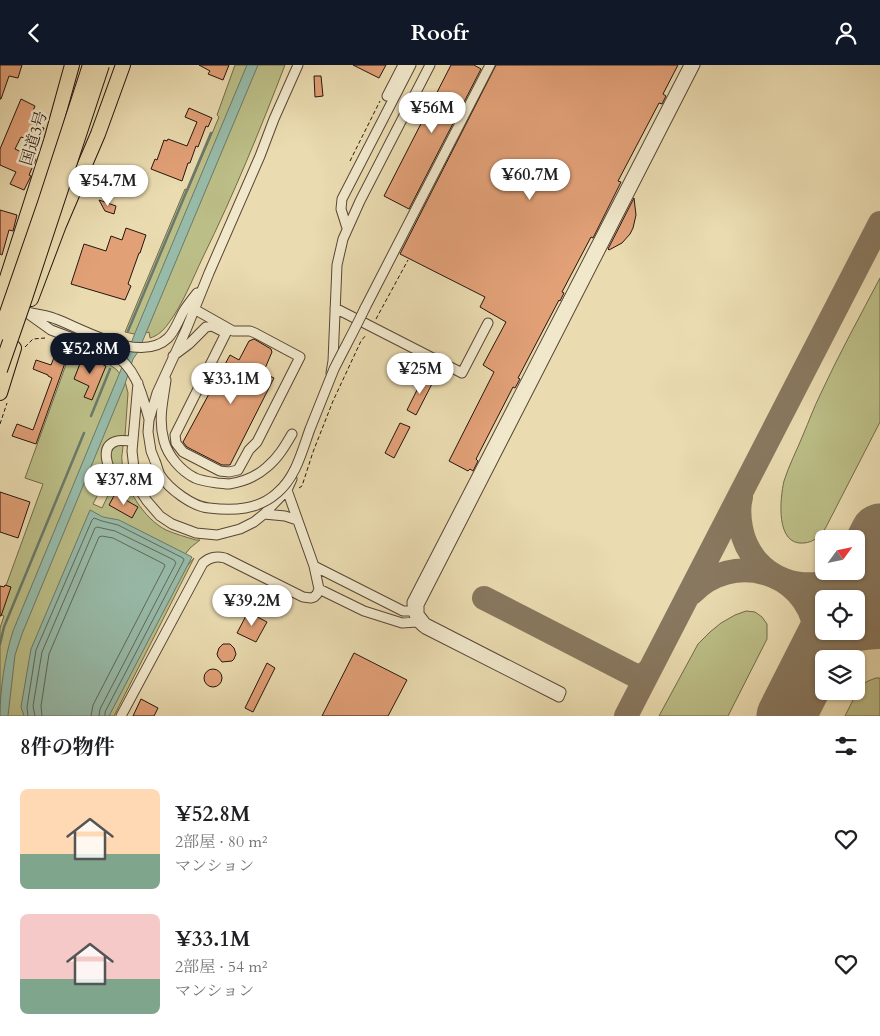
<!DOCTYPE html>
<html lang="ja">
<meta charset="utf-8">
<style>
:root{--surface:#fff;--page:#f2f2f2;--text:#202124;--muted:#757577;--accent:#111827}
body{margin:0;font-family:Cardo,"Noto Serif JP",serif;background:var(--page);color:var(--text);height:100vh;display:flex;flex-direction:column;font-size:19px;white-space:nowrap}
*{box-sizing:border-box;margin:0}
p{font-size:16px;color:var(--muted)}
.icon{flex:none;width:28px;height:28px;fill:none;stroke:currentColor;stroke-width:2;stroke-linecap:round;stroke-linejoin:round}
.map{position:relative;height:651px;overflow:hidden}
.details{display:flex;flex-direction:column;background:var(--surface);flex:1}
.details>*{flex:none}
.needle{width:32px;rotate:57deg}
.buttons{position:absolute;left:815px;top:465px;display:grid;gap:10px}
.buttons a{display:grid;place-items:center;width:50px;height:50px;border-radius:8px;background:var(--surface);box-shadow:0 1px 4px #0004;font-size:25px}
.price{position:absolute;translate:-50% -42px;padding:0 11px;border-radius:18px;background:#fff;color:#222;font-size:16px;line-height:32px;filter:drop-shadow(0 1px 2px #0008)}
.price::after{content:'';position:absolute;left:50%;top:30px;width:15px;height:11px;margin-left:-8px;background:inherit;clip-path:polygon(0 0,100% 0,50% 100%)}
.price.selected{background:var(--accent);color:#fff}
ul{padding:0;list-style:none}
li{display:flex;align-items:center;gap:15px;height:125px;padding:0 20px}
li span{display:grid;place-items:center;flex:none;width:140px;height:100px;border-radius:8px;color:#555}
li>.icon{margin-inline-start:auto}
span .icon{width:60px;height:60px;fill:#fffc;stroke-width:1}
li b{font-size:21px}
h2{display:flex;justify-content:space-between;align-items:center;height:60px;padding:0 20px;font-size:21px}
header{display:flex;justify-content:space-between;align-items:center;height:65px;padding:0 20px;background:var(--accent);color:#fff;font-size:22px;font-weight:700}
.map>svg:first-child{display:block}
</style>
<header><svg class="icon" aria-label="back" viewBox="0 0 24 24"><path d="M15 5l-7 7 7 7"/></svg>Roofr<svg class="icon" aria-label="person" viewBox="0 0 24 24"><circle cx="12" cy="8" r="4"/><path d="M4 21q1-7 8-7t8 7"/></svg></header>
<div class="map">
<svg width="880" height="651" viewBox="0 0 880 651">
<rect width="100%" height="100%" fill="#eadbb0"/>
<filter id="stains"><feTurbulence type="fractalNoise" baseFrequency=".004" numOctaves="4"/><feColorMatrix values="0 0 0 0 .2 0 0 0 0 .09 0 0 0 0 .02 0 0 0 .5 -.17"/></filter>
<radialGradient id="worn" r=".72"><stop offset=".6" stop-color="#630" stop-opacity="0"/><stop offset="1" stop-color="#630" stop-opacity=".3"/></radialGradient>
<path fill="#bcbe87" stroke="#716a4a" d="M235,0H285C260,65 234,129 203,192C192,215 183,239 168,259C163,266 157,271 150,273L149,267L139,270L125,267L185,124L188,125L219,52L217,50Z
M880,213V357L825,464C819,472 814,477 804,478C775,481 780,433 784,416C789,400 797,385 803,370C809,356 814,342 821,328C839,289 860,251 880,213Z
M72,283L106,297L117,305L125,316L128,328L125,371C112,373 100,378 103,394C103,399 105,401 104,406L107,412L93,439L102,443L112,422C119,420 122,427 126,432L130,430L125,420L122,409C109,403 103,388 118,379L123,381C123,386 121,391 122,396C123,421 144,454 166,465C175,469 186,472 196,475H200L190,483L157,525V535L194,493L114,651H0V563L4,551L0,549V537L43,419L25,413Z
M746,546L755,547L762,552L767,559V574L728,651H659L698,579L710,567L721,558L735,550Z
M876,613H880V651H845L860,621L868,616Z"/>
<path fill="#98bba9" stroke="#6a796b" d="M247,0H258L138,287L133,294L125,319L22,569L15,590L8,651H0C0,624 5,591 13,566L122,302L135,268Z
M90,445L103,452L119,455L192,492L109,651H24L21,642L31,584Z"/>
<g fill="none" stroke-linecap="round" stroke-linejoin="round">
<path stroke="#5f685c" stroke-width="1" d="M28,651L27,642L36,585L92,455L94,453L102,456L118,460L183,493L184,495L105,647V651
M35,651L33,641L42,587L95,463L97,462L115,466L174,495L176,498L100,644L99,651
M42,651L41,641L49,589L99,472L102,471L113,473L164,499L165,501L93,640L91,651"/>
<path stroke="#6a796b" stroke-width="2.5" d="M128,266L211,68
M91,351L110,304
M0,579L4,562L84,368"/>
<path stroke="#88785f" stroke-width="24" d="M741,432C738,443 739,452 741,463C751,515 809,535 852,506
M871,485C866,509 866,532 880,554
M692,528C732,486 805,505 815,564C817,577 814,590 811,602
M484,533L636,611L644,610L650,604
M856,553L880,565
M811,602C831,582 851,572 880,572
M626,651L880,158"/>
<path stroke="#88785f" stroke-width="59" d="M846,534L880,468
M786,651L829,566"/>
</g>
<path fill="#e2a077" stroke="#26150e" d="M0,0H22L18,13L9,11L1,34H0Z
M199,0H229L223,15L208,9L210,6Z
M353,0H386L379,13Z
M451,0H474L481,4L409,144L384,131Z
M496,0H678L663,29L666,31L662,39L659,38L618,116L621,117L593,173L591,172L562,227L564,228L560,236L559,235L518,313L520,314L515,323L513,322L476,394L478,396L473,406L470,404L468,406L449,396L494,307L483,300L506,257L480,242L485,232L400,189Z
M314,11H321L323,31L315,32Z
M21,34L35,41L31,51L42,56L39,62L44,63L39,78L21,72L15,84L36,94L29,110L31,111L24,125L10,119L16,107L0,100V84Z
M189,43L212,53L208,62L206,61L198,82L196,81L190,98H188L182,116L151,104L155,94L157,95L164,75L167,76L168,74L187,81L197,57L185,52Z
M116,103L124,106L119,121L110,118Z
M634,133L636,150L633,163L630,169L622,178L609,185L608,184Z
M99,135L116,141L114,149L105,146Z
M0,145L17,150L13,166L9,165L2,190L0,189Z
M126,163L146,170L140,188H139L128,219L131,221L125,235L71,219L84,179L106,186L111,171L122,175Z
M254,274L271,284L272,287L263,308L274,313L230,400H222L187,382L183,377L230,290L239,295L249,276Z
M59,280L70,284L36,379L12,371L17,359L33,365L52,313L48,311V310L33,304L36,295L51,300Z
M83,291L106,301L92,335L84,332L89,321L74,314Z
M424,311L434,315L416,350L407,345Z
M400,358L410,362L394,393L385,388Z
M0,427L30,437L18,473L0,467Z
M115,429L138,442L132,453L109,440Z
M5,520L11,522L1,551H0V521L4,522Z
M248,547L267,557L256,577L237,568Z
M223,579H230L234,583L236,589L234,594L232,596L222,597L218,592L217,589L219,583Z
M354,588L407,615L388,651H322Z
M267,598L275,603L253,647L245,643Z
M204 613a9 9 0 1 1 18 0a9 9 0 1 1-18 0Z
M141,634L158,643L154,651H133Z"/>
<g fill="none" stroke-linecap="round" stroke-linejoin="round">
<defs>
<path id="minor" d="M689,0L412,537C412,548 416,558 425,564L559,632L561,627L426,558L419,549V540L695,0
M387,31L403,0
M347,163L341,144L342,134L411,0
M335,243L462,308L488,258
M365,243L490,0
M15,245C29,248 44,249 56,254C85,265 141,299 168,273C176,265 179,253 185,244C189,238 193,233 197,228
M30,250L51,265L112,288C136,302 142,329 149,354
M173,291L189,279L206,262L212,261L226,268L175,370L176,378L183,387L220,406L229,407L238,405L249,385L257,377L300,292L255,268L250,266H233L194,244
M331,308L333,296L337,200L343,174L360,136L430,0
M166,315C163,337 158,354 164,376C168,391 181,406 195,413C202,416 210,417 217,418C221,418 225,419 229,419C242,417 257,411 267,402C278,393 285,381 292,369
M138,318L132,386L135,412L139,424L147,436L160,451L172,459L196,468L217,470L240,464L254,457L264,449L287,425L292,414
M155,396L151,386L148,367L149,355L157,328L186,265L209,208L260,91L274,54L298,0
M115,417C110,406 97,381 117,376C121,375 128,376 132,376
M264,449L285,451L297,455
M314,501L403,546H413
M319,524L364,546L402,558L417,557
M121,651L203,498C210,492 216,491 225,493L303,532L311,533L314,532L317,529L319,524L314,501L287,425"/>
<path id="highway" d="M31,234L59,160L98,69L123,0
M0,241L5,219L51,76L72,0
M0,328L14,283"/>
</defs>
<use href="#minor" stroke="#574636" stroke-width="11"/>
<use href="#highway" stroke="#26150e" stroke-width="16"/>
<path stroke="#26150e" stroke-width="1" stroke-dasharray="4 2.5" stroke-linecap="butt" d="M350,96L380,36
M376,254L408,195
M25,282L33,274L45,273
M0,359L7,338
M299,423L302,421L313,387L333,336L361,276L366,270"/>
<use href="#minor" stroke="#f1e8cc" stroke-width="9"/>
<use href="#highway" stroke="#eadbb0" stroke-width="14"/>
<defs>
<path id="minor-bridge" d="M155,396C157,400 158,406 160,410C169,424 193,442 209,443C234,446 258,445 277,428C296,412 302,386 310,364C318,344 326,324 334,304C344,284 355,264 365,243"/>
<path id="highway-bridge" d="M0,268L45,138L90,0
M0,305L23,239L102,0"/>
</defs>
<use href="#minor-bridge" stroke="#574636" stroke-width="11" stroke-linecap="butt"/>
<use href="#highway-bridge" stroke="#26150e" stroke-width="16" stroke-linecap="butt"/>
<use href="#minor-bridge" stroke="#f1e8cc" stroke-width="9"/>
<use href="#highway-bridge" stroke="#eadbb0" stroke-width="14"/>
</g>
<g text-anchor="middle" stroke-width="5" stroke-linejoin="round" paint-order="stroke">
<g font-size="16" fill="#26150e" stroke="#f1e8cc">
<text transform="translate(33 73) rotate(-73)" y="6">国道3号</text>
</g>
</g>
<rect width="100%" height="100%" filter="url(#stains)"/>
<rect width="100%" height="100%" fill="url(#worn)"/>
</svg>
<div class="buttons">
<a><svg class="needle" viewBox="-14 -14 28 28"><path d="M0-13l5 13h-10z" fill="#e53935"/><path d="M0 13l5-13h-10z" fill="#757577"/></svg></a>
<a><svg class="icon" aria-label="locate" viewBox="0 0 24 24"><circle cx="12" cy="12" r="6"/><path d="M12 2v4M12 18v4M2 12h4M18 12h4"/></svg></a>
<a><svg class="icon" aria-label="layers" viewBox="0 0 24 24"><path d="M12 4l9 5-9 5-9-5zM3 14l9 5 9-5"/></svg></a>
</div>
<b class="price" style="left:432px;top:69px">¥56M</b>
<b class="price" style="left:530px;top:136px">¥60.7M</b>
<b class="price" style="left:108px;top:142px">¥54.7M</b>
<b class="price selected" style="left:90px;top:310px">¥52.8M</b>
<b class="price" style="left:420px;top:330px">¥25M</b>
<b class="price" style="left:231px;top:340px">¥33.1M</b>
<b class="price" style="left:124px;top:441px">¥37.8M</b>
<b class="price" style="left:252px;top:562px">¥39.2M</b>
</div>
<section class="details">
<h2>8件の物件<svg class="icon" aria-label="filters" viewBox="0 0 24 24"><path d="M4 7h16M4 17h16"/><circle cx="9" cy="7" r="2"/><circle cx="15" cy="17" r="2"/></svg></h2>
<ul>
<li><span style="background:linear-gradient(#ffd9b3 65%,#7fa58c 0)"><svg class="icon" aria-label="home" viewBox="0 0 24 24"><path d="M3 11l9-7 9 7M6 9v11h12V9"/></svg></span><div><b>¥52.8M</b><p>2部屋 · 80 m²</p><p>マンション</p></div><svg class="icon" aria-label="heart" viewBox="0 0 24 24"><path d="M12 20l-8-8c-3-5 5-10 8-4 3-6 11-1 8 4z"/></svg></li>
<li><span style="background:linear-gradient(#f6c9c9 65%,#7fa58c 0)"><svg class="icon" aria-label="home" viewBox="0 0 24 24"><path d="M3 11l9-7 9 7M6 9v11h12V9"/></svg></span><div><b>¥33.1M</b><p>2部屋 · 54 m²</p><p>マンション</p></div><svg class="icon" aria-label="heart" viewBox="0 0 24 24"><path d="M12 20l-8-8c-3-5 5-10 8-4 3-6 11-1 8 4z"/></svg></li>
</ul>
</section>
